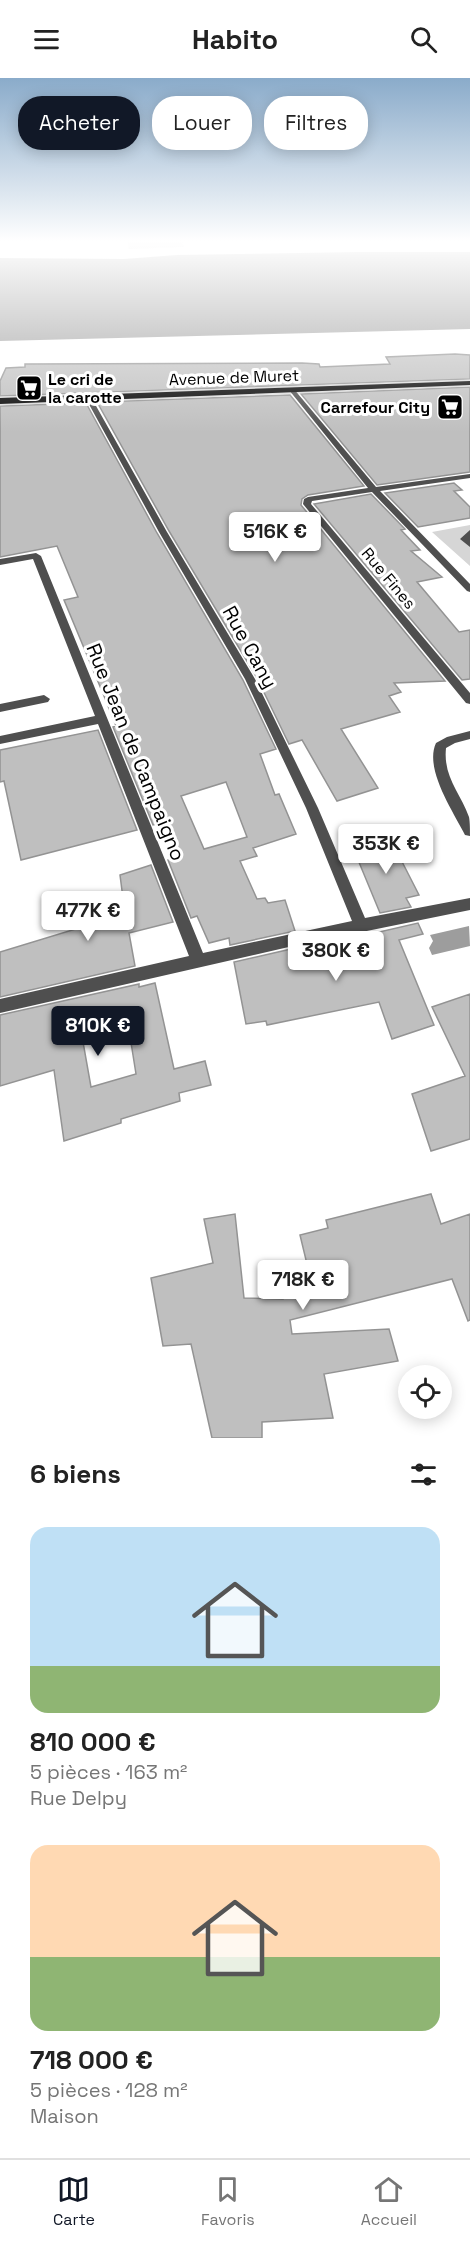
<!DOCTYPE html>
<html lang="fr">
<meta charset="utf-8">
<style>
:root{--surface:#fff;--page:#f6f6f6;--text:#222;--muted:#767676;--line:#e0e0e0;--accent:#111827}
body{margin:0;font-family:"Space Grotesk",sans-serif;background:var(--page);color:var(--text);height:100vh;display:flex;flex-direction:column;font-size:22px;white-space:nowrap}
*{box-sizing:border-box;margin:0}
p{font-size:20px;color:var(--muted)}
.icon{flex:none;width:33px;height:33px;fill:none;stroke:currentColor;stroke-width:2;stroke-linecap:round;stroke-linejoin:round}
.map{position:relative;height:1360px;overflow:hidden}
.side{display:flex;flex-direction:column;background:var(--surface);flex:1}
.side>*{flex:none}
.banner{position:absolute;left:18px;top:18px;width:435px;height:54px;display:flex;gap:12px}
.controls{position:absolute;left:398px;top:1287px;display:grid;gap:12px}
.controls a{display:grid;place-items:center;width:54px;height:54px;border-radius:50%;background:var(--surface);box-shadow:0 3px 15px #0003;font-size:30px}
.price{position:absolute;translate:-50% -51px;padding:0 14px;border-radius:6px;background:#fff;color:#222;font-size:20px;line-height:39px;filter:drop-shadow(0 2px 3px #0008)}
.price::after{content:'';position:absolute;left:50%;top:36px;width:18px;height:14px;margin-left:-9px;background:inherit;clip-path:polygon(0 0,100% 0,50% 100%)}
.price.active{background:var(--accent);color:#fff}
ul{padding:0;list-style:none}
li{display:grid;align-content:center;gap:12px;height:318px;padding:0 30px}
li span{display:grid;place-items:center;height:186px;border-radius:18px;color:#555}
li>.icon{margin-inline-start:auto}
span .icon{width:108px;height:108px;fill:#fffc;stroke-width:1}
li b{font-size:26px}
h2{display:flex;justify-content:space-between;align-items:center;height:72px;padding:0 30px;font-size:26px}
.chip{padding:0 21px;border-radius:24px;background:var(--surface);box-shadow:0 3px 15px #0003;font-size:21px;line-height:54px}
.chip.active{background:var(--accent);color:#fff}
header{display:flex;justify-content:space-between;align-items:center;height:78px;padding:0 30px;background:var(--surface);font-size:27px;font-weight:800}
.menu{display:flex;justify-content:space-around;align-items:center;height:84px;border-top:2px solid var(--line);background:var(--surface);font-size:16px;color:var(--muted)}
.menu a{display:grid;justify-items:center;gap:3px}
.menu .active{color:var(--accent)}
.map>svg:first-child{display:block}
</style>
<header><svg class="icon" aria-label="menu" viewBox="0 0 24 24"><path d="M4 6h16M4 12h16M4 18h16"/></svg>Habito<svg class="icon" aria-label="search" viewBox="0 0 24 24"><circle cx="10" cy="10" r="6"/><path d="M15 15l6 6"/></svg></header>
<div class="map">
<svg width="470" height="1360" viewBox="0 0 470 1360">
<rect width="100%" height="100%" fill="#fff"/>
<path fill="#d6d6d6" d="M182,163L184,169L129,171L127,164Z
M470,447V488L432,454Z"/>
<path fill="#9d9d9d" d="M360,174H470V251L0,263V180L124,181L177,177Z
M469,848L470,868L432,877L429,870L433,863L430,857Z"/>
<path fill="#bfbfbf" stroke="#939393" stroke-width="1.5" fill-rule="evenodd" d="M455,276L470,277V301L0,318V303L6,290L25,289V286L302,285L319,286L320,289L390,286L386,279Z
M470,309V394L377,407L301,316Z
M290,317L364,408L308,417L302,421L301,427L445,603L394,605L401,614L389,618L400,634L341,651L378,710L337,723L302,662L289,666L257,600L169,453L97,324Z
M86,325L157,455L243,602L276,671L260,676L275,717L279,716L296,756L253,770L257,778L240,783L257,821L265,820L268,825L285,822L295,853L230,867L229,860L209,865L197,838L191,840L168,782L178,779L168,744L153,747L113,649L116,648L104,618L64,522L78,519L57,468L0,479V328ZM226,704L247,759L204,771L181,718Z
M454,405L462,412L454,413L470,429V440L418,449L385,415Z
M371,416L405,451L401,452L420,472L411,473L442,499L417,504L459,554L470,552V601L462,602L314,426Z
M98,652L137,752L21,782L4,703L0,704V672Z
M385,760L390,769L394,768L419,817L406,820L411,829L380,835L356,777L359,776L354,767Z
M151,787L173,844L129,855L135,888L0,919V874L125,836L120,797Z
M418,845L423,856L399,862L434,947L392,961L379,924L267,947L266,943L246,946L234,884L300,869L301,872Z
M155,905L174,991L205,983L211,1007L179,1015L180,1023L121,1041V1045L64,1063L54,992L0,1008V937L139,906V909ZM129,952L136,996L91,1009L83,964Z
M470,916V1061L431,1073L412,1016L465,998L432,929Z
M431,1116L441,1146L470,1136V1242L468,1243L452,1201L290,1242L292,1256L389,1251L398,1283L324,1296L333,1340L262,1344V1360H212L191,1266L163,1268L151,1200L213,1185L204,1141L235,1136L244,1220L283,1221L287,1218L313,1211L300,1157L328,1150L326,1142Z"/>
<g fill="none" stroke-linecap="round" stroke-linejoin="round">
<defs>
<path id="primary" d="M470,303V307L0,326V320Z"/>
</defs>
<use href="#primary" stroke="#dbdbdb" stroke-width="3"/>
<path fill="#4f4f4f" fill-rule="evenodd" d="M470,452V469L460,461Z
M44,617L50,621L48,624L0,634V626Z"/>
<path fill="#4f4f4f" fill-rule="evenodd" d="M289,310H293L376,409L470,396V400L380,413L470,506V514L467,513L372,414L312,423L311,426L470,615V626L466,625L303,426L304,421L308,419L368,410L289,312Z
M86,318L91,319L167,454L255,601L318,730L365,840L470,820V832L293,868L0,935V921L189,878L98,646L0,666V658L95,638L33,481L0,487V481L36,475L41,478L203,875L352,843L306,730L245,601L159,454L85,319Z
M470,653V661L455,665L446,670C443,699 460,714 469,739C470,744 470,752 470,758L465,757C453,733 424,691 436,665L447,659Z"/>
<use href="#primary" fill="#000" fill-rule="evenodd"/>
<path stroke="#000" stroke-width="1.5" d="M0,323L470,305"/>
</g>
<linearGradient id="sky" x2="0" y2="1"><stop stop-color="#8aabca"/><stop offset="0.46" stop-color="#fff"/><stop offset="1" stop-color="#fff" stop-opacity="0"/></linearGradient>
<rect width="470" height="354" fill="url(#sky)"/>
<defs>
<symbol id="supermarket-square" viewBox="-11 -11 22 22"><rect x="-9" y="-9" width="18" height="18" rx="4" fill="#000" stroke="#fff"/><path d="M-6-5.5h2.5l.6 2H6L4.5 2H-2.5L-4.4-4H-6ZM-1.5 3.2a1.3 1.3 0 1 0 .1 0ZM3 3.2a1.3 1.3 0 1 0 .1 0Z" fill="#fff"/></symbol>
</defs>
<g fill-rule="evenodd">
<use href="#supermarket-square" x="14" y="295" width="30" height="30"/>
<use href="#supermarket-square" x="435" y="314" width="30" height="30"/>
</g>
<g text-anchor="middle" stroke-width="6" stroke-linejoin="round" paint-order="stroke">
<g font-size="16" fill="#000" stroke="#fff">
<text transform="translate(234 299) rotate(-2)" y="6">Avenue de Muret</text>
<text transform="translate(389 500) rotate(50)" y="6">Rue Fines</text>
</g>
<g font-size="16" font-weight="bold" fill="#000" stroke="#fff" text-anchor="start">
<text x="48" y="307">Le cri de<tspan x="48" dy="18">la carotte</tspan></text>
<text x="430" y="335" text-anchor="end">Carrefour City</text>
</g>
<g font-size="20" fill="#000" stroke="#fff">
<text transform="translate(250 569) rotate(61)" y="7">Rue Cany</text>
<text transform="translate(136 674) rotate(68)" y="7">Rue Jean de Campaigno</text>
</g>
</g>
</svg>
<div class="controls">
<a><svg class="icon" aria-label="locate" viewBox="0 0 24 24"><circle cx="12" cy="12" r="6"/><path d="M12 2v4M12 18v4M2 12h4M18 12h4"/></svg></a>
</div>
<b class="price" style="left:275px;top:485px">516K €</b>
<b class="price" style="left:386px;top:797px">353K €</b>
<b class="price" style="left:88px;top:864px">477K €</b>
<b class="price" style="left:336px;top:904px">380K €</b>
<b class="price active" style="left:98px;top:979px">810K €</b>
<b class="price" style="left:303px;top:1233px">718K €</b>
<div class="banner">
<a class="chip active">Acheter</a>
<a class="chip">Louer</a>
<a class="chip">Filtres</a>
</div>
</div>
<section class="side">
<h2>6 biens<svg class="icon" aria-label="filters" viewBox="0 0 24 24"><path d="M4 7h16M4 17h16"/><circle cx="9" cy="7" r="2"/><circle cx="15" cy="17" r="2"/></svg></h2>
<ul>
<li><span style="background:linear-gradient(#bfe0f5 75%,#8fb573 0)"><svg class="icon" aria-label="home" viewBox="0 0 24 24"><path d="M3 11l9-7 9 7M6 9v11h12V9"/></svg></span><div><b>810 000 €</b><p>5 pièces · 163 m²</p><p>Rue Delpy</p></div></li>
<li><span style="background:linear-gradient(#ffd9b3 60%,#8fb573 0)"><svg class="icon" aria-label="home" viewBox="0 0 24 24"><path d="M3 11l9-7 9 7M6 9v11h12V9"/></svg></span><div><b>718 000 €</b><p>5 pièces · 128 m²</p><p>Maison</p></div></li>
</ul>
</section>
<nav class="menu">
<a class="active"><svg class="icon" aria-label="map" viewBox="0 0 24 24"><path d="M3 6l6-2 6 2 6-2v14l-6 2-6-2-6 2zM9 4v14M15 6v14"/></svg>Carte</a>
<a><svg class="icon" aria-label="saved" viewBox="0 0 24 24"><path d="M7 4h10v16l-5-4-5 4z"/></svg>Favoris</a>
<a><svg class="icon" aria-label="home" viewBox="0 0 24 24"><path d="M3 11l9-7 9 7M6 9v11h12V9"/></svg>Accueil</a>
</nav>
